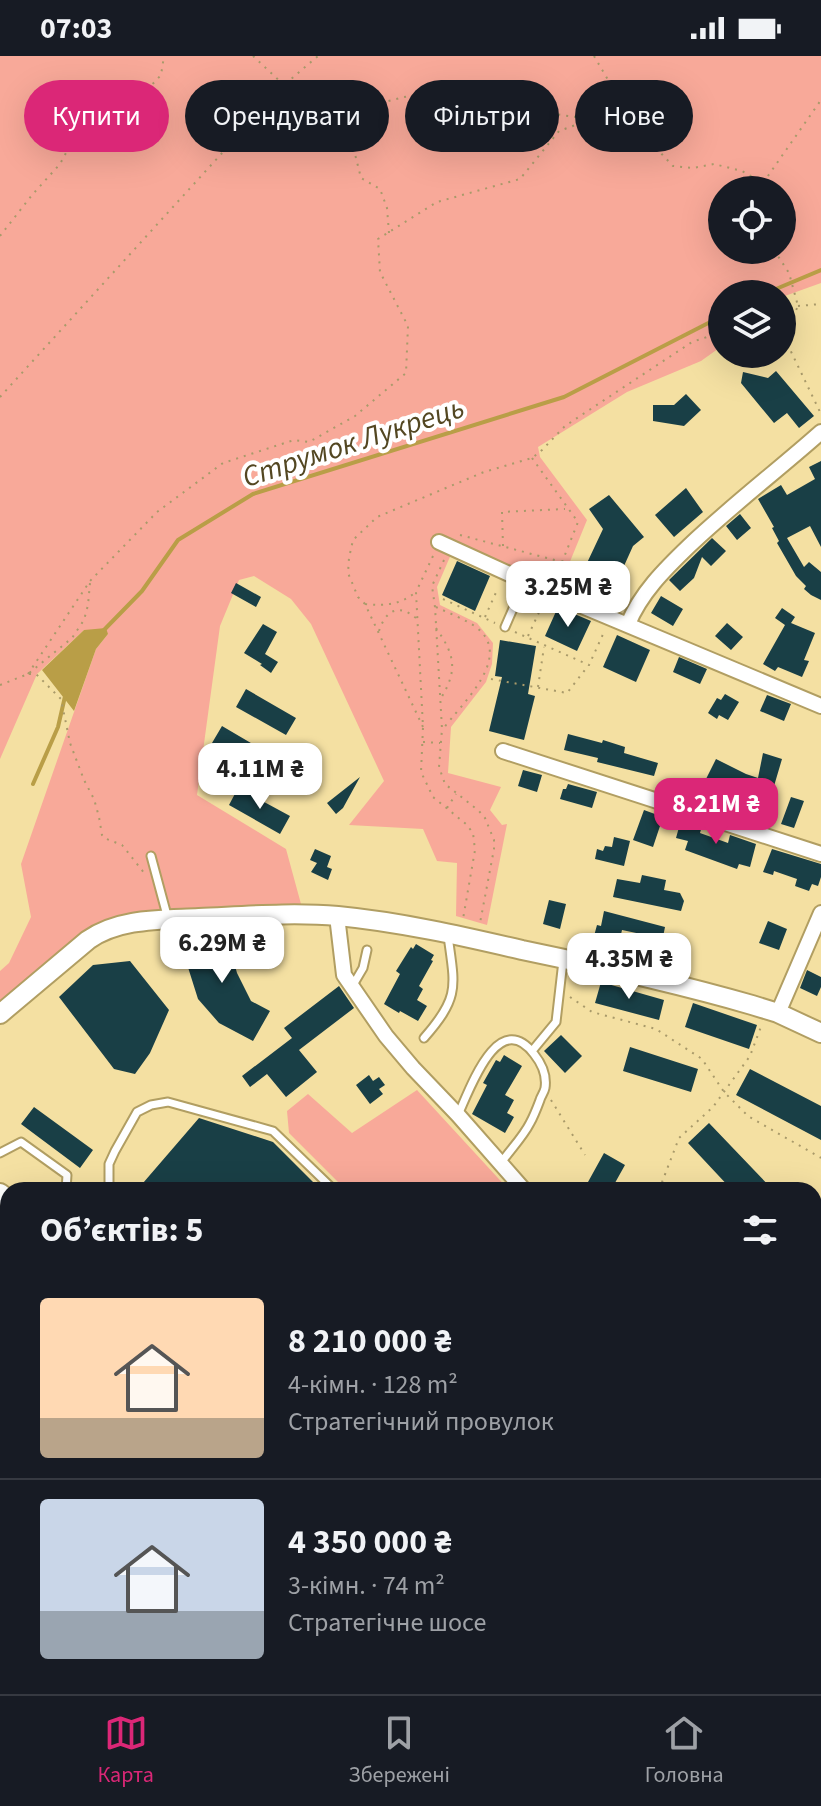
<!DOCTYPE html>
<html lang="uk">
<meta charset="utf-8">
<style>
:root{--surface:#171b24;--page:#242831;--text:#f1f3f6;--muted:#9ea1a6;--line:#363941;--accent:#db2777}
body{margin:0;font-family:"Source Sans 3",sans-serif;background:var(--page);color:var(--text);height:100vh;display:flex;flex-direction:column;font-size:30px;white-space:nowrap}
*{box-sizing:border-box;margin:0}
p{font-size:26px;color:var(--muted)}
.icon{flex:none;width:44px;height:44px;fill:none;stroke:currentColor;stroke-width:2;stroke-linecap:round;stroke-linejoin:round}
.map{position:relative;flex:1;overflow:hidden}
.drawer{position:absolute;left:0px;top:1126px;width:822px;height:512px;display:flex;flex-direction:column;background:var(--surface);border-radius:24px 24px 0 0;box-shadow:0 8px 32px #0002}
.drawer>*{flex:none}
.guide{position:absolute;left:24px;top:24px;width:774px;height:72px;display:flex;gap:16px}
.controls{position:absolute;left:708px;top:120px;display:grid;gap:16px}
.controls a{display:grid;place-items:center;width:88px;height:88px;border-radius:50%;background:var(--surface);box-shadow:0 8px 32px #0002;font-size:40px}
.price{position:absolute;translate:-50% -68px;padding:0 18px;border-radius:16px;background:#fff;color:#222;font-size:26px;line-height:52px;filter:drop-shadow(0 2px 4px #0008)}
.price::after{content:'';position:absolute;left:50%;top:48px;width:24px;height:18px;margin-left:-12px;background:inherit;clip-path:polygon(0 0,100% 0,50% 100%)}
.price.active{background:var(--accent);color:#fff}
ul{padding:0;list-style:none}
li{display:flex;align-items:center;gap:24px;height:200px;padding:0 40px}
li+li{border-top:2px solid var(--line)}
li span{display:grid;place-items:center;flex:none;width:224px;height:160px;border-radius:8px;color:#555}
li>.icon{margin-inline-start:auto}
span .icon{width:96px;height:96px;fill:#fffc;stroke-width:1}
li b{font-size:34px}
h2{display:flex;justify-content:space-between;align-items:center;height:96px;padding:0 40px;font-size:34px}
.chip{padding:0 28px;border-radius:36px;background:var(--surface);box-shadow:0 8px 32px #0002;font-size:28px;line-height:72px}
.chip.active{background:var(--accent);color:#fff}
.status{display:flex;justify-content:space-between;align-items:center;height:56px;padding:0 40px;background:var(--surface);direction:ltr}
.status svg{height:22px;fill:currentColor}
.tabs{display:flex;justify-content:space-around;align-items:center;height:112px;border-top:2px solid var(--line);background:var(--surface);font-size:22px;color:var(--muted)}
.tabs a{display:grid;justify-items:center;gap:4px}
.tabs .active{color:var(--accent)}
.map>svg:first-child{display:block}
</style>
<div class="status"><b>07:03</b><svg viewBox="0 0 49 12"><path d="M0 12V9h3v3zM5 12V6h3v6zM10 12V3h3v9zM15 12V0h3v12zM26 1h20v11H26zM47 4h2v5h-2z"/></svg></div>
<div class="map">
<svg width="821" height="1638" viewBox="0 0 821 1638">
<rect width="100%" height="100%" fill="#f4e0a2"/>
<path fill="#f8a999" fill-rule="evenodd" d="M0,0H821V227L782,241V238H722V290L701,305L627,336L538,391L540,401L587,464L560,530L455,489L437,531L440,549L477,567L493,587L492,608L486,626L451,671L448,717L501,731L490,754L502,769L507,768L487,869L456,860L457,807L437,805L423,773L349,769L384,725L311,568L291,543L254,520L239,524L220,570L197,739L286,793L301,848L133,858L93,870L0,947V915L9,907L31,861L21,808L96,593L108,578L84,574L37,618L0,703ZM722,134H782V194H722Z
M417,1034L509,1134H346L289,1077L287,1055L308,1038L352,1077Z"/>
<path fill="#b99e47" d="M106,572L108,578L96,593L74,655L42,614L84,574Z"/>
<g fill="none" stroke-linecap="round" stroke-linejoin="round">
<path stroke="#b99e47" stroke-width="4" d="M764,238L821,214
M103,575L142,535L178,484L253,438L564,341L722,260
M33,728L58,671L66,636"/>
</g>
<path fill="#193f46" d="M776,315L814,360L799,372L787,357L774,367L741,327L743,316L768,322Z
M686,338L701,354L684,370L653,365V349H674Z
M821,405V491L810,470L787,482L804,511L809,506L821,516V544L811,539L804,533L806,530L796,520L777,487L779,485L772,472L774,471L758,443L781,429L787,439L815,423L809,411Z
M686,432L703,456L674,481L655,459Z
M609,439L644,481L633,490L610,541L578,526L603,473L589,453Z
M740,458L751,472L737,484L726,470Z
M712,482L726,495L711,510L702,501L694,522L680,535L669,524Z
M457,505L490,520L475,555L442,539Z
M236,527L261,541L256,551L231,537Z
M661,540L683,553L673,570L651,557Z
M558,551L591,565L577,595L545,580Z
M782,552L795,561L791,567L815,577L804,604L809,605L802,621L778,611L775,615L763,608L785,569L775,562Z
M727,567L743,581L731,594L715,580Z
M263,568L277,576L265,598L278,606L271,617L260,609L262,608L244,597Z
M617,579L650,594L636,626L603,611Z
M500,584L536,590L528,638L535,640L524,684L489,675L502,621L495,620Z
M679,601L707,613L700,628L673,616Z
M246,633L296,662L286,679L236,651Z
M725,638L739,646L728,664L719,659L717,663L708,657L717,642L721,644Z
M767,639L791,648L784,665L760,655Z
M222,670L312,723L303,739L212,687Z
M568,678L602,687L603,684L625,691L624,697L658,707L654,720L597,706L598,702L564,694Z
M763,697L782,703L769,747L726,735L715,729L713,734L703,729L716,703L746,718L758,722Z
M523,714L542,719L537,736L518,730Z
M360,721L343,752L336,758L327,747Z
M568,728L597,736L592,752L560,743L563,733H566Z
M238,732L290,760L280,778L229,749Z
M791,741L804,745L794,772L781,768Z
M644,754L663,761L653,791L633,784Z
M681,764L702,770L700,777L728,787L730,779L756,788L750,811L739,808L737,813L685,794L688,785L676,782Z
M614,781L630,785L624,810L595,803L597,793L603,795L605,790L612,791Z
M315,793L331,800L327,811L332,813L328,824L311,816L317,807L310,804Z
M772,793L821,808V821L818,830L812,828L809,835L795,830L797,823L774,815L773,819L763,816Z
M642,819L666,824L664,834L680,837L684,845L681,855L613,841L617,823L640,827Z
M549,844L566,848L560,873L543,868Z
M604,855L665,871L662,886L640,881L641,878L622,874L619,887L594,880L597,869L601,870Z
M768,865L787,873L779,894L759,887Z
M225,874L237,917L251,945L270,955L253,985L219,967L198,943L180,886Z
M416,888L434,899L431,904L433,905L419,930L423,933L417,944L427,950L418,965L400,955L399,957L384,948L400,918L396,915L411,891L413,893Z
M130,905L169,954L150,997L135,1018L114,1013L59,941L93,909Z
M807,914L821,921V931L817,940L800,932Z
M601,926L664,944L659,964L595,947Z
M339,930L354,952L299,994L317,1016L286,1041L267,1018L250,1031L242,1020L292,982L284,972Z
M693,947L757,969L749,993L685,971Z
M561,979L582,1000L565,1017L544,995Z
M630,991L698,1013L691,1036L623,1015Z
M504,999L522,1010L505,1039L514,1044L507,1057L514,1061L505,1077L472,1058L487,1029L483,1027L496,1004L500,1006Z
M750,1013L821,1050V1084L736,1039Z
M369,1019L373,1025L379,1021L385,1029L379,1033L383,1038L370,1048L356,1029Z
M34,1051L93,1094L80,1112L21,1068Z
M199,1062L273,1086L321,1134H137Z
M709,1067L773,1134H732L688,1087Z
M604,1097L625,1109L611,1134H594L596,1130L588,1126Z"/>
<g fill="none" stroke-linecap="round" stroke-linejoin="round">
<defs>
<path id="service" d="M505,571L525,525
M151,800L168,863
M353,929L363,912L367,894
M424,982C460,941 455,931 448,880
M532,995L556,966L563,905
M458,1059C470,1033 498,951 534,998C542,1008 547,1019 545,1032C544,1037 541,1040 540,1044C537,1052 534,1060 530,1067C523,1081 510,1094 501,1107
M0,1097L21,1086L67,1119L66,1134
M109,1134V1108L115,1095L137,1056L151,1049L168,1046L273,1075L334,1134
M814,1232L821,1235
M814,1292L821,1294
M0,1374L8,1379
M111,1630L121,1638
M562,1630L568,1638
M619,1638L621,1630"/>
<path id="minor" d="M439,486L551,537L821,650
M628,568C641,537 664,514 689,490C731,450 777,415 821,376
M503,695L821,798
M337,860L344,919L386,980L413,1012L458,1059L524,1134
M778,957L821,857
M0,1256L8,1261
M0,1404L8,1393
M814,1457L821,1467
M393,1630L400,1638
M506,1630L512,1638"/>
<path id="tertiary" d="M0,958L88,884C119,862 161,864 199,862C245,860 292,856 338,860C400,866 462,880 522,894C599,910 676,927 752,949L778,957L821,977
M0,1137L8,1143"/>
<path id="primary" d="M0,1183L8,1189
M0,1219L8,1225
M431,1630L437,1638
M468,1630L474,1638"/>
</defs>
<use href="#service" stroke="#b19e62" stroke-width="11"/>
<use href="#minor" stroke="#b19e62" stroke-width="18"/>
<use href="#tertiary" stroke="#b19e62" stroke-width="22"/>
<use href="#primary" stroke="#fff" stroke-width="28"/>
<path stroke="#a99a6a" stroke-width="2" stroke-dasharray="2 6" stroke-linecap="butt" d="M253,0L284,29L361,52
M594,0L614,34L624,58L673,110L693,112L714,108L742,115L763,127L821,44
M389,177L387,152L380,133L361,122L352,86L361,52L404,41L467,30L503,37L554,58L591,63
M0,180L32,139L60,108L86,60L107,45L147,34L161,19L164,0
M774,194L789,217L798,250L784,280
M798,250L821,248
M784,281L821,358
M0,341L284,29L318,0
M532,402L578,466L555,524
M460,479L562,506
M503,490L502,456L565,453
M433,500L416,536L423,671L421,716L433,741L466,768L473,777L475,794L463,863
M444,504L432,530L435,551L442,673L439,711L445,728L479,755L485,762L494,784V793L480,867
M443,543L495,567
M365,548C385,550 400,549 416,536
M436,551C449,557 464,563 476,571C515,601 461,648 443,673
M485,561L498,532
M436,572C455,599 458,614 441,642
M379,575C386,553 400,547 418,564
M515,576L589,609L604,576
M528,580L541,552
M28,618L90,525L157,456L223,407L294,384L309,386L355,360L406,317L408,270L380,216L378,183L437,146L520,123L559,75L592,63L624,58
M29,618H36L61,643L70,687L84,724L94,743L99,761L102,779L104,782L122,789L145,818
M491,623L567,637L588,610
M0,629L28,618L72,582L84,564L88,549L90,527
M538,631L544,591
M423,671L365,548L358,541L348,517L349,502L353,484L377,461L484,416L532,402L542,394L565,370L692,286L722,276
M423,686L440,687
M447,752L456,738
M570,941L592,956L656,973L702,1003L724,1036L748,1060L821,1102
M551,1044L585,1099
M659,1134L679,1082L713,1051L750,1000L762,968"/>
<use href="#service" stroke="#fff" stroke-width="7"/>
<use href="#minor" stroke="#fff" stroke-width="14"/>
<use href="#tertiary" stroke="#fff" stroke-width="18"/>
<use href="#primary" stroke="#d2aacd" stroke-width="24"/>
</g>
<g text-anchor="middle" stroke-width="8" stroke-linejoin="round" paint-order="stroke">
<g font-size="30" font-style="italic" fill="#534722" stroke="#fff">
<text transform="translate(353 386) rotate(-18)" y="10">Струмок Лукрець</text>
</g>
</g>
</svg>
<div class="controls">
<a><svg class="icon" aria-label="locate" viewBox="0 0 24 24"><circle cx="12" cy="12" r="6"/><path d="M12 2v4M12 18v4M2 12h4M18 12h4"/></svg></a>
<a><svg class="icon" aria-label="layers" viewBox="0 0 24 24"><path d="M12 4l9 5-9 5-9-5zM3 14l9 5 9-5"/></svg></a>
</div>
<b class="price" style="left:568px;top:573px">3.25M ₴</b>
<b class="price" style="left:260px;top:755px">4.11M ₴</b>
<b class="price active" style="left:716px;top:790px">8.21M ₴</b>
<b class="price" style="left:222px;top:929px">6.29M ₴</b>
<b class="price" style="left:629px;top:945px">4.35M ₴</b>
<div class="guide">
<a class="chip active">Купити</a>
<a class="chip">Орендувати</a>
<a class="chip">Фільтри</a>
<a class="chip">Нове</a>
</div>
<section class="drawer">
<h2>Об’єктів: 5<svg class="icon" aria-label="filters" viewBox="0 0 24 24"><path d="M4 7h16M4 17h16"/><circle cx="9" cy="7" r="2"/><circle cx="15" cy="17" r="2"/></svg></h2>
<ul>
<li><span style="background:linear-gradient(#ffd9b3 75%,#b9a48a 0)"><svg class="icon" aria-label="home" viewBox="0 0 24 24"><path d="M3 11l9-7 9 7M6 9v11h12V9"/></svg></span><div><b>8 210 000 ₴</b><p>4-кімн. · 128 m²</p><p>Стратегічний провулок</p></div></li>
<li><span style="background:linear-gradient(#c9d6e8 70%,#9aa5b1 0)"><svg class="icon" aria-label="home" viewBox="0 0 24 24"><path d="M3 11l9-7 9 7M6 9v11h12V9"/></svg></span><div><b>4 350 000 ₴</b><p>3-кімн. · 74 m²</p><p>Стратегічне шосе</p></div></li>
</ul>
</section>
</div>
<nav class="tabs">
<a class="active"><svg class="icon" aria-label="map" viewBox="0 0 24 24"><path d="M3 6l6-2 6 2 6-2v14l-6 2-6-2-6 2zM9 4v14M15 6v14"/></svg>Карта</a>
<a><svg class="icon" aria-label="saved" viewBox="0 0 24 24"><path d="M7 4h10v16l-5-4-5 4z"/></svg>Збережені</a>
<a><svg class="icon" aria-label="home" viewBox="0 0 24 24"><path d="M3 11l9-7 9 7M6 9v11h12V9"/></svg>Головна</a>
</nav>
